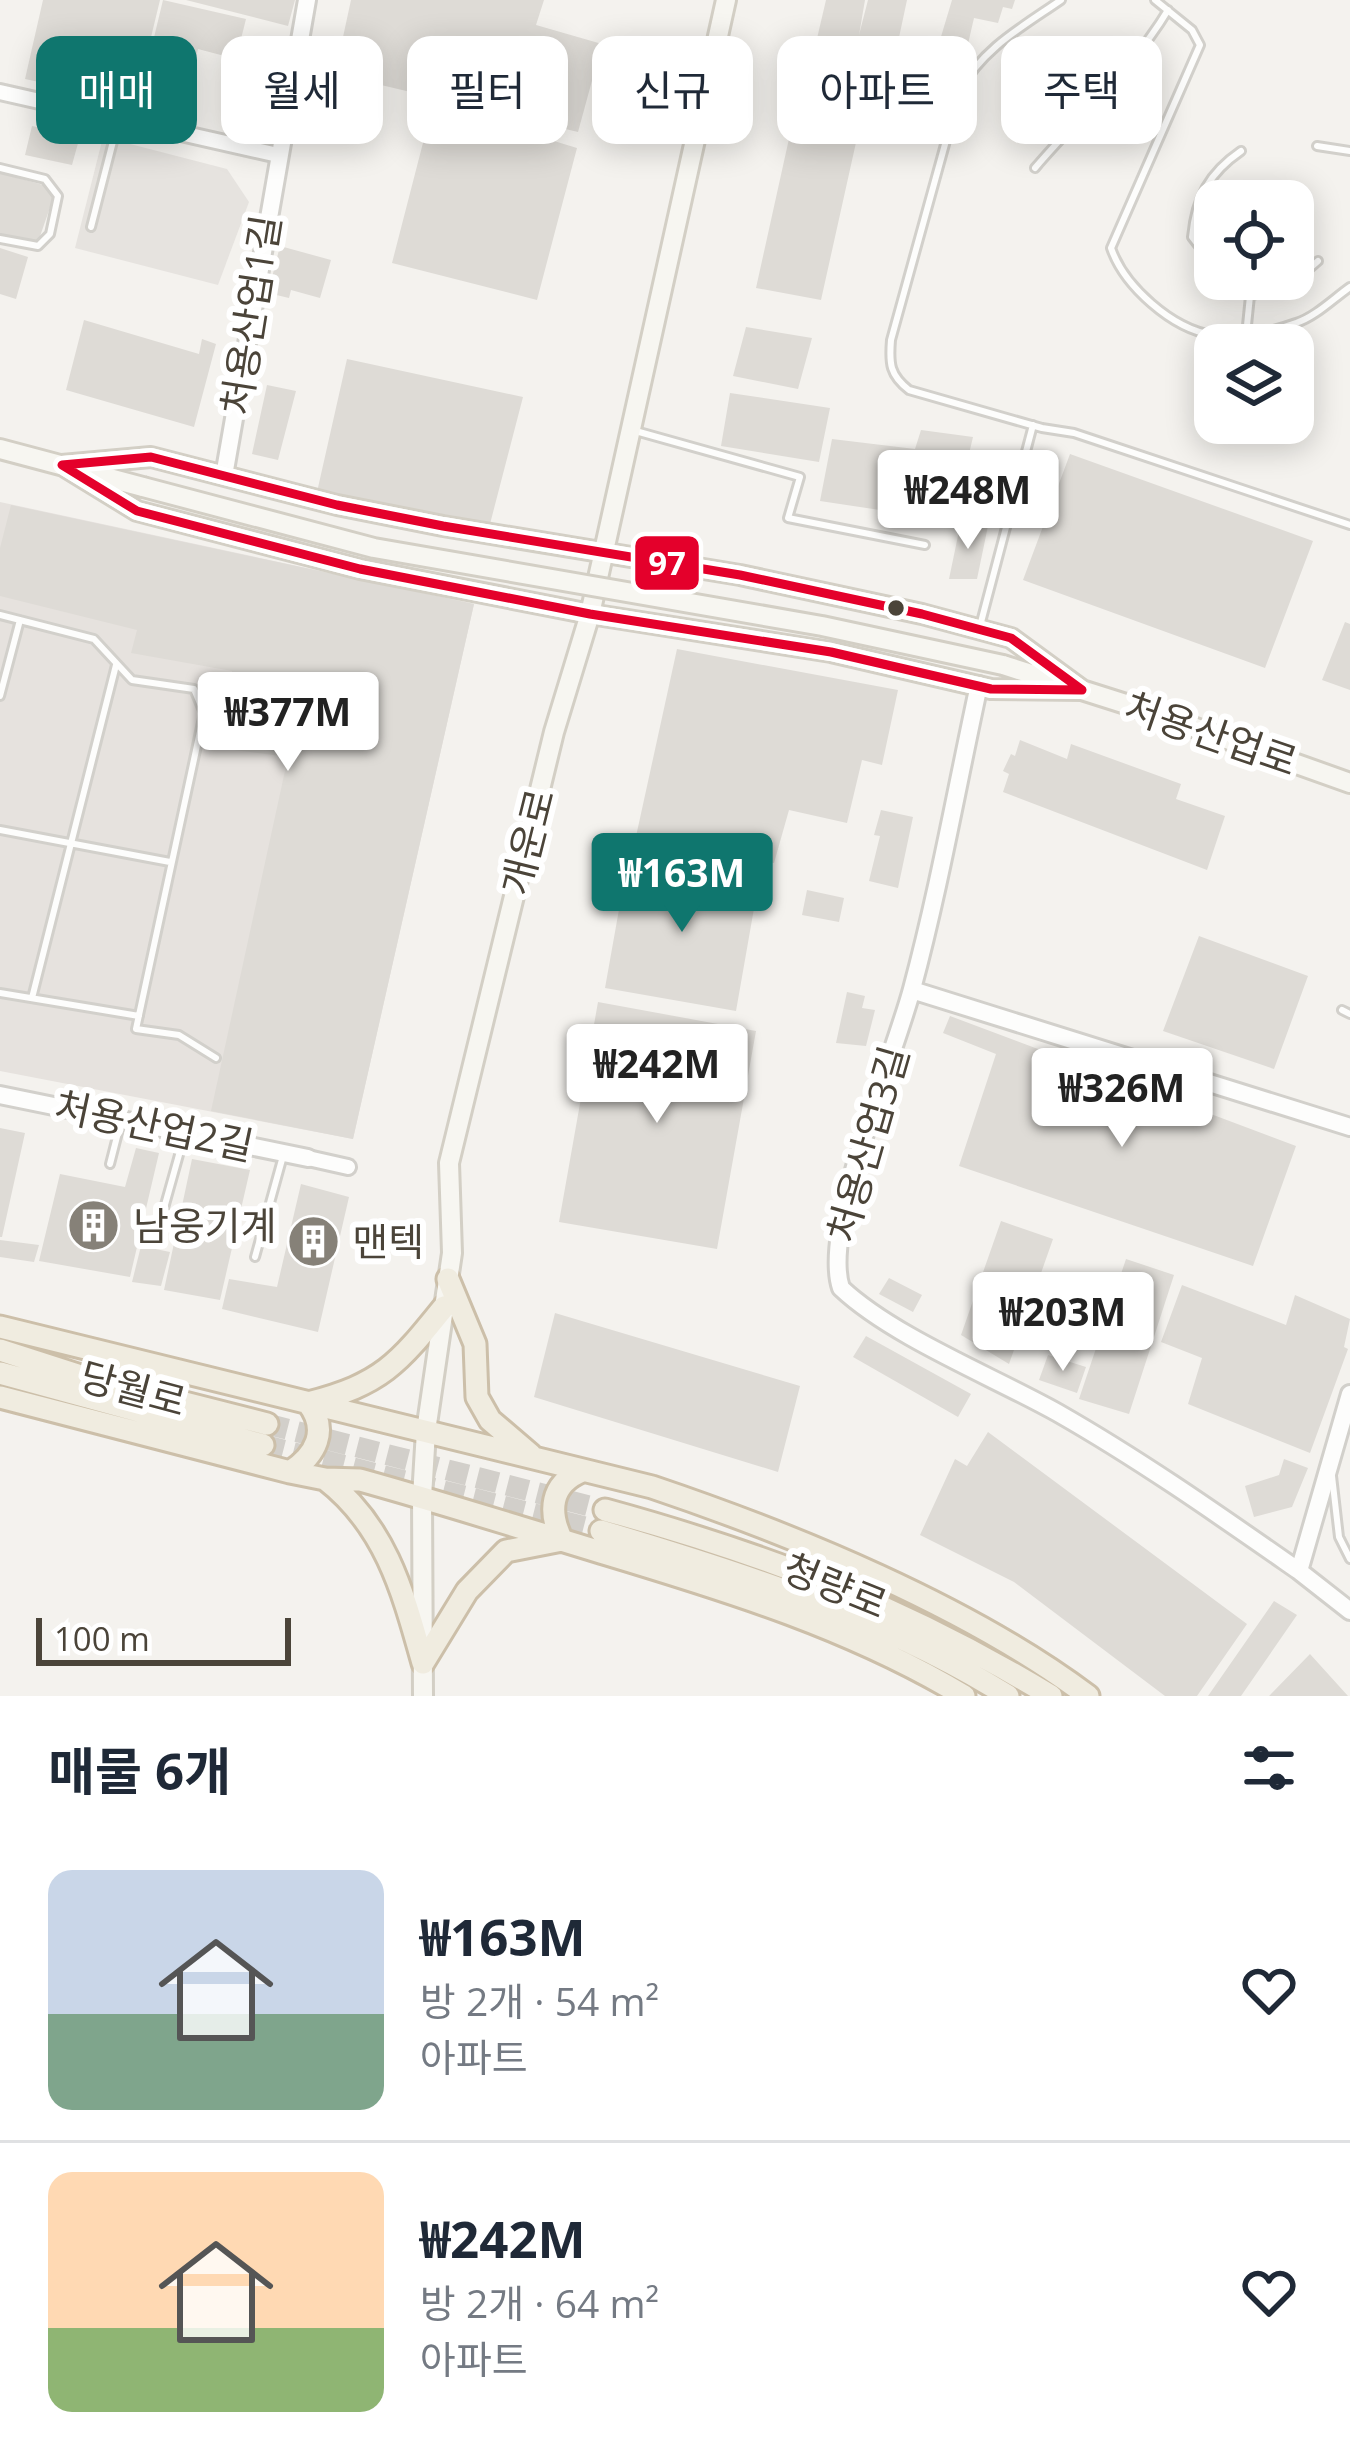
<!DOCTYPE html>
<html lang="ko">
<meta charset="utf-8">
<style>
:root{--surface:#fff;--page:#f6f6f7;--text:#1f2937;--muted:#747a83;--line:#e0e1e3;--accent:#0f766e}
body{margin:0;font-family:"Open Sans","Noto Sans KR",sans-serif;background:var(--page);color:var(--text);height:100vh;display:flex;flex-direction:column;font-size:45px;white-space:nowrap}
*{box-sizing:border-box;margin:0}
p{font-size:39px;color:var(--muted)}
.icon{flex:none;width:66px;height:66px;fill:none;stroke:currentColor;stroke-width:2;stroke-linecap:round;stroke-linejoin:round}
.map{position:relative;height:1696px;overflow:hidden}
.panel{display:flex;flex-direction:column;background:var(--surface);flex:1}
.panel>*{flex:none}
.guide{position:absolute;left:36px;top:36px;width:1278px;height:108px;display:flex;gap:24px}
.buttons{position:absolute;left:1194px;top:180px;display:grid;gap:24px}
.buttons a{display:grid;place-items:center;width:120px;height:120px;border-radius:24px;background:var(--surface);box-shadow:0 6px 30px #0003;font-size:60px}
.scale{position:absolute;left:36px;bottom:30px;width:255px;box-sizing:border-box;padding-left:12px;border:6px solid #4b4439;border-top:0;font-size:33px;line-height:42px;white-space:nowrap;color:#4b4439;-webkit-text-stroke:9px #fff;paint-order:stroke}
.price{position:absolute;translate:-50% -102px;padding:0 27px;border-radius:12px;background:#fff;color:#222;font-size:39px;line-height:78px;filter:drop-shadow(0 3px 6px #0008)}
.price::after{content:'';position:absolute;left:50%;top:72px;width:36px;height:27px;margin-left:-18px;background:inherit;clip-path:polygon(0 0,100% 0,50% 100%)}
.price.selected{background:var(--accent);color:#fff}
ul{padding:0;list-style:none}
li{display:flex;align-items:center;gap:36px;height:300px;padding:0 48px}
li+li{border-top:3px solid var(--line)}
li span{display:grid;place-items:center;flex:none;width:336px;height:240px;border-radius:24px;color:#555}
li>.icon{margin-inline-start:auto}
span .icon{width:144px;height:144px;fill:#fffc;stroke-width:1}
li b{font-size:51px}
h2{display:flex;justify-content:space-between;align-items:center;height:144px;padding:0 48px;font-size:51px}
.pill{padding:0 42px;border-radius:24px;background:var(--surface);box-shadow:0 6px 30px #0003;font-size:42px;line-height:108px}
.pill.selected{background:var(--accent);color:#fff}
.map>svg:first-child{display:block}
</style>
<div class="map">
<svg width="1350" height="1696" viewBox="0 0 1350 1696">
<rect width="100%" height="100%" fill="#f4f2ee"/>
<path fill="#e6e2de" d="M0,502L474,604L353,1139L0,1071Z"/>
<path fill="#e6e3df" d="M103,137L227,169L249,202L218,285L75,248Z"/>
<path fill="#dedbd6" d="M43,0H160L145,62L81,49L72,89L25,79Z
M163,0L246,19L236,59L198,49L183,111L138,104Z
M186,0H295L288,26Z
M351,0H544L536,25L602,44L578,132L335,74Z
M826,0H865L859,35L868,0H907L885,103L805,92L811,66L829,69L811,64Z
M952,0H1015L1012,9L1003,7L998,23L974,18L968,44L940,40Z
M1099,38L1112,57L1064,86L1051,68Z
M321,77L349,84L334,143L305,138Z
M433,104L577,148L537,300L392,263Z
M796,107L861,120L821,300L756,288Z
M32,126L80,136L72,165L25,155Z
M0,173L47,186L51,192L53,199L38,242L27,244L0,236Z
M280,246L331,260L320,298L291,290L289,298L268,293Z
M0,248L28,257L16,299L0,294Z
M84,320L199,354L202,339L216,344L194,427L66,390Z
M746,327L812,338L798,389L733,376Z
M347,359L523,397L490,524L317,492Z
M267,385L296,391L278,460L252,454Z
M730,393L830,408L819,462L721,446Z
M921,430L973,437L953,521L820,501L832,439L915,449Z
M1070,454L1313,541L1265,668L1023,580Z
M975,458L1001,462L990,517L977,516L979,500L966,498Z
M11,505L474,604L353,1139L211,1111L288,757L219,748L232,671L131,653L137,630L0,596V548Z
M960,526H988L977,579H949Z
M1345,622L1350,624V690L1322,680Z
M677,649L898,690L882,765L862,760L847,823L789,810L774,863L635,841Z
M1020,740L1067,759L1071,744L1181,784L1176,799L1225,816L1207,870L1003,792L1009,774L1003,771L1011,754L1015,756Z
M881,810L913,817L898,888L869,881L880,836L874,835Z
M628,859L759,880L736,1011L605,988Z
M807,890L844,898L839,922L802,915Z
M1199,936L1308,976L1274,1069L1163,1031Z
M847,992L865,996L862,1008L875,1010L866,1046L836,1043Z
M598,1002L756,1031L717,1249L559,1222Z
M950,1016L1296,1146L1253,1266L959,1166L996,1054L943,1033Z
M0,1128L25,1133L2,1237H0Z
M136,1148L159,1153L130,1277L39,1261L60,1174L125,1187Z
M192,1159L250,1170L220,1300L164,1290Z
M301,1184L349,1197L318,1332L222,1309L229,1279L277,1287Z
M1001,1221L1053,1239L1009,1364L961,1335Z
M0,1240L39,1245L34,1262L0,1257Z
M141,1246L170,1252L161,1286L132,1282Z
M1126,1259L1174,1275L1129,1414L1079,1399Z
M889,1278L922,1295L913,1312L879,1294Z
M1182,1285L1286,1325L1295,1295L1350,1319L1344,1347L1348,1349L1310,1453L1188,1404L1202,1358L1161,1342Z
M555,1313L800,1386L778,1472L534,1397Z
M866,1336L971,1394L958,1417L853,1357Z
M1048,1355L1086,1367L1077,1393L1039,1380Z
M988,1432L1247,1624L1197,1696H1165L1014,1582L920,1535L955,1459L967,1466Z
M1284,1459L1308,1468L1292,1507L1254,1517L1245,1486L1279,1475Z
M1274,1601L1297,1615L1241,1696H1208Z
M1310,1654L1348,1696H1269Z"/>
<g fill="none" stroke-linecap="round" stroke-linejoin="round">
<path stroke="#d2cfca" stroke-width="21" stroke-dasharray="21 10" stroke-linecap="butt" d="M267,1424L605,1510
M263,1445L601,1531"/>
<defs>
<path id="service" d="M1061,0C1022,27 983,48 960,90L891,340C889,364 890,375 909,390L1042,428L1074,433L1350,525
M1155,0L1192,30L1200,45L1111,248C1124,286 1172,329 1213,335C1239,339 1271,332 1296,323C1315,317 1333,299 1350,287
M1317,146L1350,151
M0,168L45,179L58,196L50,234L38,246L0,239
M1035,168C1080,115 1132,70 1168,10
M91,227L118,122
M1215,267L1192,237C1196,197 1209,173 1241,151
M1227,279L1250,296L1246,335
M1250,296C1276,288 1298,280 1318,261
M632,430L800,477L788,518L925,545
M0,615L94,639L132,680L194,689L204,713L136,1029L179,1035L216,1058
M980,626L1033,425
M0,696L20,620
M0,830L170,862
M0,993L139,1016
M32,998L116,665
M1342,1010L1350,1014
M110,1164L121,1121
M159,1226L184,1137
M255,1257L283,1156
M1332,1476L1339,1537L1350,1559"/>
<path id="minor" d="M0,92L278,155
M308,1158L348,1167"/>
<path id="tertiary" d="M224,476L307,0
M979,685C957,786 939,889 912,989C894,1057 821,1229 841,1288C893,1337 994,1377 1058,1413C1142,1461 1220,1516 1299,1571
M912,990L1350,1127
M0,1095L308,1158
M1350,1394L1299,1571L1350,1611"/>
<path id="secondary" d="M0,449L143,487
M151,457L337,505L443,526L740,575L922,614L1011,638L1082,690L991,689L831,652L590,614L360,569L137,511L62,465Z
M1003,665L1151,712L1350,783
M423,1696L422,1497L426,1431L452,1253L449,1163L554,732L590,614L726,0"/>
<path id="trunk" d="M448,1279L475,1344L477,1397L490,1420L531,1455
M0,1327L652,1487C794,1535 968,1606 1088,1696
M0,1350L90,1379L267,1424
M0,1373L263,1445
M0,1397L290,1472L325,1479L360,1480C443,1503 525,1529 607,1554C730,1591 853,1629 964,1696
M290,1472C316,1455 329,1430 308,1403C382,1384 398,1364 444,1307
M325,1479C386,1526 403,1592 423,1663
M605,1510C769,1555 906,1608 1051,1696
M601,1531C742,1573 883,1618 1008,1696
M423,1663L467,1591L506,1551L562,1540C548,1512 550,1484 582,1471"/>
</defs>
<use href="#service" stroke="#d2d0cb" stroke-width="12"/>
<use href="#minor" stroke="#d2d0cb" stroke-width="20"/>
<use href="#tertiary" stroke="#d2d0cb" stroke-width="22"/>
<use href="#secondary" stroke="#d3cfc5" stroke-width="24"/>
<use href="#trunk" stroke="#ccbfa9" stroke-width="27"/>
<use href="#service" stroke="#fdfdfc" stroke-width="6"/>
<use href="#minor" stroke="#fdfdfc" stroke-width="14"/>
<use href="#tertiary" stroke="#fdfdfc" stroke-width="16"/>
<use href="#secondary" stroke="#f7f6f1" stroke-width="18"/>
<use href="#trunk" stroke="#f0ece0" stroke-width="21"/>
<defs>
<path id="secondary-bridge" d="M143,487L374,548L822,626L1003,665"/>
</defs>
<use href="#secondary-bridge" stroke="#d3cfc5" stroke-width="24" stroke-linecap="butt"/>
<use href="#secondary-bridge" stroke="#f7f6f1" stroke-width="18"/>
<defs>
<path id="bus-1" d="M151,457L337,505L443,526L740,575L922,614L1011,638L1082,690L991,689L831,652L590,614L360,569L137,511L62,465Z"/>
</defs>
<use href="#bus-1" stroke="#fff" stroke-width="18"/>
<use href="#bus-1" stroke="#e4002b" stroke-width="9"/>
</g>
<defs>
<symbol id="building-disc" viewBox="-11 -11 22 22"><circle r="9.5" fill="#868178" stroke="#fff"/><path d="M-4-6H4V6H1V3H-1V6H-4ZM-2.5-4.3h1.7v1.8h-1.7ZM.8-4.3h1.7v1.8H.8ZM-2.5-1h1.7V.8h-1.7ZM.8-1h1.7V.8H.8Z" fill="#fff"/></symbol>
</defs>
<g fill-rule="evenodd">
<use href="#building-disc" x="64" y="1196" width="59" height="59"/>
<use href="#building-disc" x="284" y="1212" width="59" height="59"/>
</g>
<circle fill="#4b4439" stroke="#fff" stroke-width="4.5" cx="896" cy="608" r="10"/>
<g text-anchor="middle" stroke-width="12" stroke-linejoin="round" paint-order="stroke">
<g font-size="39" fill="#4b4439" stroke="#fff">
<text transform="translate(251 315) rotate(-81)" y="14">처용산업1길</text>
<text transform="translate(1211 734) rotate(19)" y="14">처용산업로</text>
<text transform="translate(528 842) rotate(-76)" y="14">개운로</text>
<text transform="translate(154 1126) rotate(12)" y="14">처용산업2길</text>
<text transform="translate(868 1144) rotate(-74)" y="14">처용산업3길</text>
<text transform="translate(133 1389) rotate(15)" y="14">당월로</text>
<text transform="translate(835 1586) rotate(22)" y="14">청량로</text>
</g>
<g font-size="39" fill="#4b4439" stroke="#fff" text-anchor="start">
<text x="133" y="1240">남웅기계</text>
<text x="352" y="1256">맨텍</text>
</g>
</g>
<rect stroke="#fff" stroke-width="4.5" x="633" y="534" width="68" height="58" rx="12" fill="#e4002b"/>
<g font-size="33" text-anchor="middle" font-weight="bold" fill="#fff">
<text x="667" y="575">97</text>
</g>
</svg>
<div class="buttons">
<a><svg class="icon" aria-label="locate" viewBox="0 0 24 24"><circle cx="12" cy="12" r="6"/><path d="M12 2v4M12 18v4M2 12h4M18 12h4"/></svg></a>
<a><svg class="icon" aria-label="layers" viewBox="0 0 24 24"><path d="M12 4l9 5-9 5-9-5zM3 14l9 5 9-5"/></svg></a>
</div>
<div class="scale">100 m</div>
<b class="price" style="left:968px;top:552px">₩248M</b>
<b class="price" style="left:288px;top:774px">₩377M</b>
<b class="price selected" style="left:682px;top:935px">₩163M</b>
<b class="price" style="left:657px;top:1126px">₩242M</b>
<b class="price" style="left:1122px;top:1150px">₩326M</b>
<b class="price" style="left:1063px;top:1374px">₩203M</b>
<div class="guide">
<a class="pill selected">매매</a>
<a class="pill">월세</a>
<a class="pill">필터</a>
<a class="pill">신규</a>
<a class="pill">아파트</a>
<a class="pill">주택</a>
</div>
</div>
<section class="panel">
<h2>매물 6개<svg class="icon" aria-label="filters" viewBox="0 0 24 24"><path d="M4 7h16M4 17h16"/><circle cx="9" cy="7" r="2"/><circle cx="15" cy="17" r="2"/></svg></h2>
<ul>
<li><span style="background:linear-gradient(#c9d6e8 60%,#7fa58c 0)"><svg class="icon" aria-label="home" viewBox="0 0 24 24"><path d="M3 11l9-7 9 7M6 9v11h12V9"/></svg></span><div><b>₩163M</b><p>방 2개 · 54 m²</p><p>아파트</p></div><svg class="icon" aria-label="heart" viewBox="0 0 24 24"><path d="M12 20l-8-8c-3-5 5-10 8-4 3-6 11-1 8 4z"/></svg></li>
<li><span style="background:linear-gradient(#ffd9b3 65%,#8fb573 0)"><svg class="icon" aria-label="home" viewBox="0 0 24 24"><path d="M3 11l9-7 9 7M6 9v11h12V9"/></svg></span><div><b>₩242M</b><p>방 2개 · 64 m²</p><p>아파트</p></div><svg class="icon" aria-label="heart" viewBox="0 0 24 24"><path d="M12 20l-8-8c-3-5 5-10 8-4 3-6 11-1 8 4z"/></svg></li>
</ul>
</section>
